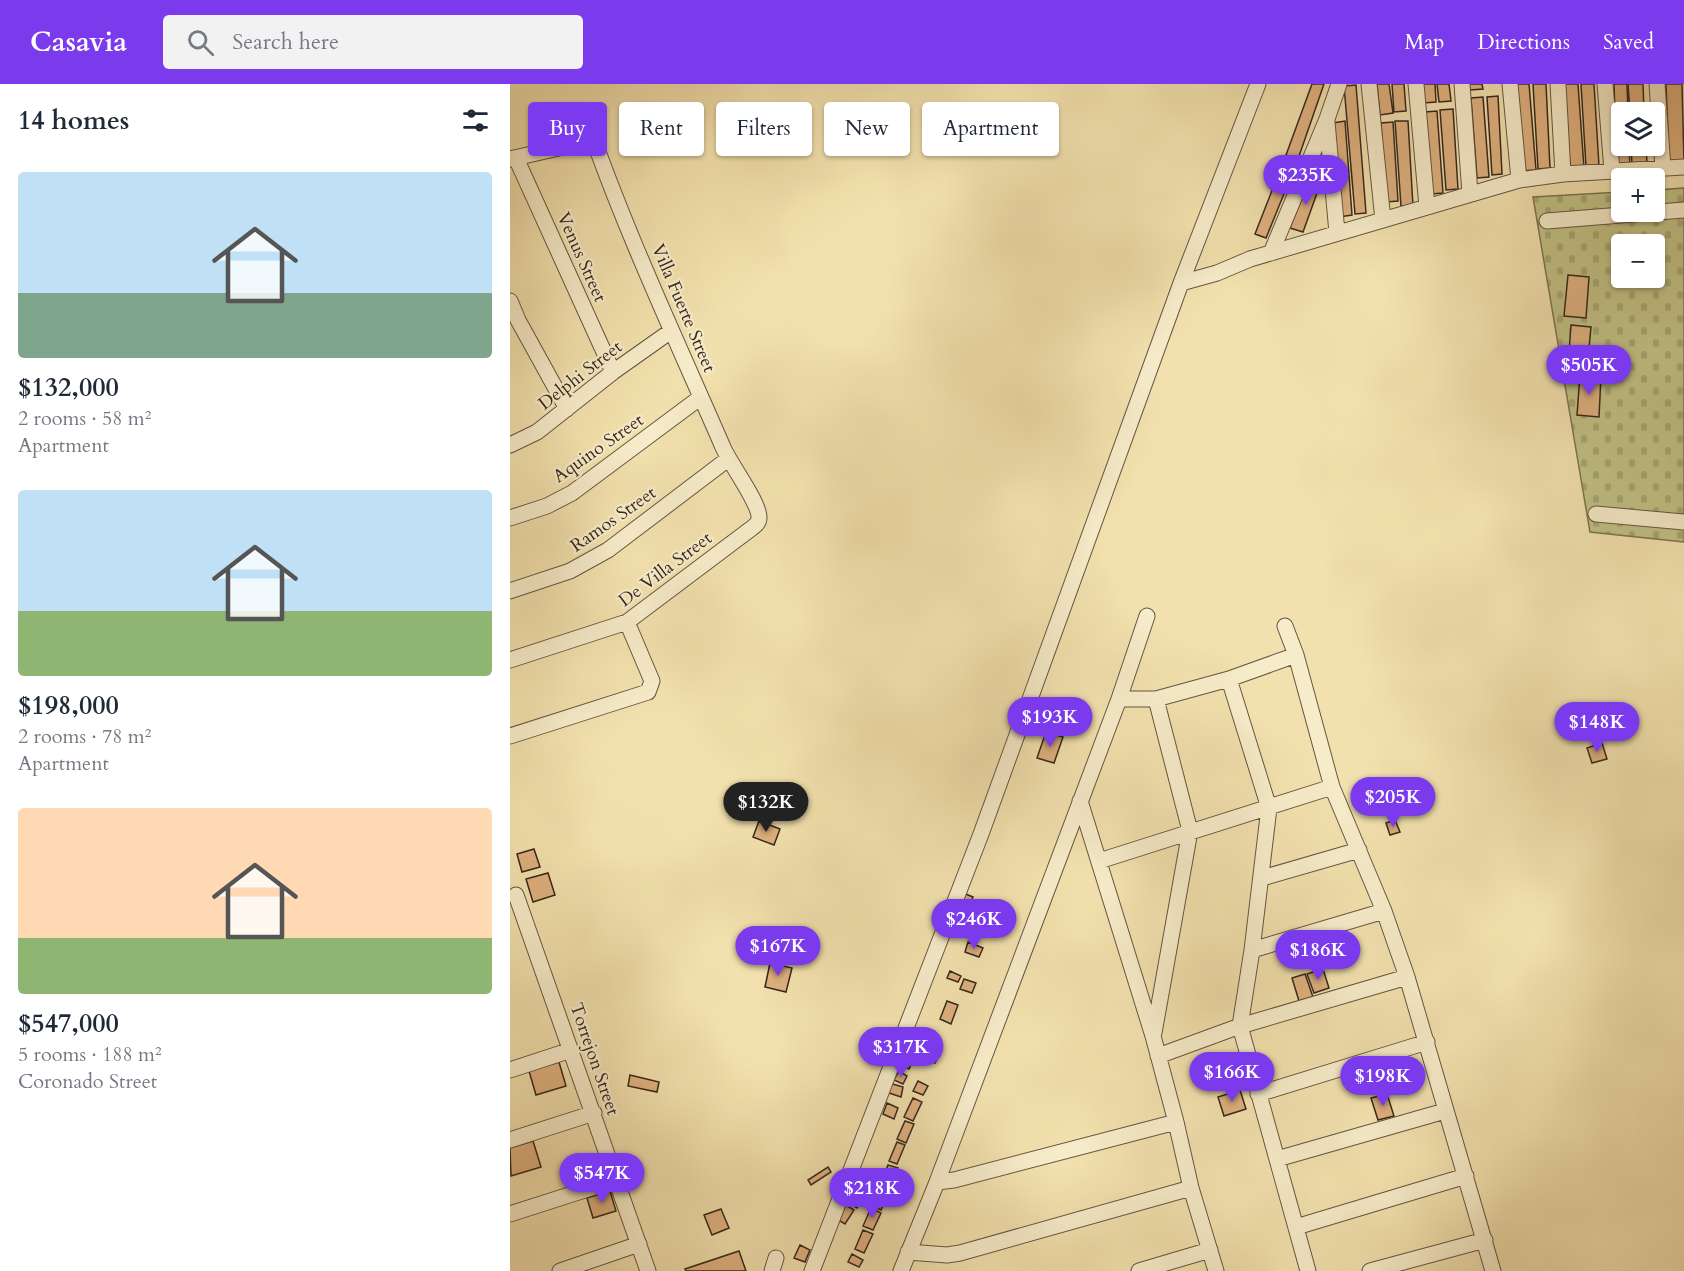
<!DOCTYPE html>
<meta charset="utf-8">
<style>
:root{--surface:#fff;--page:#f2f2f3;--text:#1f2937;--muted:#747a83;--accent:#7c3aed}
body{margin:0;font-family:Cardo,serif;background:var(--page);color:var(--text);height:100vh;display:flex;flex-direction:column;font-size:22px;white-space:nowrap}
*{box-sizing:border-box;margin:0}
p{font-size:20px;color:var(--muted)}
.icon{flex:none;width:33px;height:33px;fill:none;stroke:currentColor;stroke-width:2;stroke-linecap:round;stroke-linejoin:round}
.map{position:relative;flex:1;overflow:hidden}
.drawer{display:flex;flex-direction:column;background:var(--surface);width:510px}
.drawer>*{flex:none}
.top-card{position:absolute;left:18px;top:18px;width:570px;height:54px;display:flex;gap:12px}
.controls{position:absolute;left:1101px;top:18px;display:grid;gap:12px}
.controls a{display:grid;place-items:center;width:54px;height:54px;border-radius:6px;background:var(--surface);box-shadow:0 2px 4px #0004;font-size:30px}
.price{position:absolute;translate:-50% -51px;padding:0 14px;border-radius:21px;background:var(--accent);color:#fff;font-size:20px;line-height:39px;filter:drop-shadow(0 2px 3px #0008)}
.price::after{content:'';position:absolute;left:50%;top:36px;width:18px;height:14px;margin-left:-9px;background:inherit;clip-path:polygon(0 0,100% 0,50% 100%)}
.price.on{background:#222;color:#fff}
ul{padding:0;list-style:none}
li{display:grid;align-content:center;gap:12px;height:318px;padding:0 18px}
li span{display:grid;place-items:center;height:186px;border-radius:6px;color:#555}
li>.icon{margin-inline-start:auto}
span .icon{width:108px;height:108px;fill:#fffc;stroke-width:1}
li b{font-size:26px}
h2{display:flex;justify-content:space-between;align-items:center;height:72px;padding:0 18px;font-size:26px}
.chip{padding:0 21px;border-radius:6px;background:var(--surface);box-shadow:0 2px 4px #0004;font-size:21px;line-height:54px}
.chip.on{background:var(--accent);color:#fff}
header{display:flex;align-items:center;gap:36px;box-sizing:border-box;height:84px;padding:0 30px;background:var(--accent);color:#fff}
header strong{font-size:28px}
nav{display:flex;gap:33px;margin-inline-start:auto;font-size:21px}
.search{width:420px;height:54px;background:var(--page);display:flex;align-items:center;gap:15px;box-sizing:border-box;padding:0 21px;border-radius:6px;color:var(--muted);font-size:22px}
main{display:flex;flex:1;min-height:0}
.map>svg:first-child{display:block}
</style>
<header>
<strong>Casavia</strong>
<div class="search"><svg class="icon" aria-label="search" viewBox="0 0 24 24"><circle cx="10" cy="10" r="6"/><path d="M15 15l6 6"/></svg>Search here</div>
<nav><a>Map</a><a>Directions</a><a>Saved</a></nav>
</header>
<main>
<section class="drawer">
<h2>14 homes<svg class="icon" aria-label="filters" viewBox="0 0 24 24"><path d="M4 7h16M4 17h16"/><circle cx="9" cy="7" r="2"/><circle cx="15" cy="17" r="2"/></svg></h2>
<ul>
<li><span style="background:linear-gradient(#bfe0f5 65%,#7fa58c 0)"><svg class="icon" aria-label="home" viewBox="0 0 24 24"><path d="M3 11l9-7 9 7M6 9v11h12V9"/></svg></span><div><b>$132,000</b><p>2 rooms · 58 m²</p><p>Apartment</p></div></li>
<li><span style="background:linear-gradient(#bfe0f5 65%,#8fb573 0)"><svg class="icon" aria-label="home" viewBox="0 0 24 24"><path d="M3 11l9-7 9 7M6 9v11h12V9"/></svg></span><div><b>$198,000</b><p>2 rooms · 78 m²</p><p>Apartment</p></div></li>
<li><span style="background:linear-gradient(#ffd9b3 70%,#8fb573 0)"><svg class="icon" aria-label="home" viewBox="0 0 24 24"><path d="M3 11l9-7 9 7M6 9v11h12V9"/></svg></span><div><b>$547,000</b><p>5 rooms · 188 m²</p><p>Coronado Street</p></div></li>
</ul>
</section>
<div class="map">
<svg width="1174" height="1187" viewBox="0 0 1174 1187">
<defs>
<pattern id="cemetery-stones" width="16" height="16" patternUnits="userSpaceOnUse" patternTransform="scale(1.5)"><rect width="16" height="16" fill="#c1c185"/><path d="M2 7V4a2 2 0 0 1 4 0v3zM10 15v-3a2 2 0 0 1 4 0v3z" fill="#a6a672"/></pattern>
</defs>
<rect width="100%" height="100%" fill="#f2e1ae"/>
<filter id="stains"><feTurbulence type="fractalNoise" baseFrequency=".00333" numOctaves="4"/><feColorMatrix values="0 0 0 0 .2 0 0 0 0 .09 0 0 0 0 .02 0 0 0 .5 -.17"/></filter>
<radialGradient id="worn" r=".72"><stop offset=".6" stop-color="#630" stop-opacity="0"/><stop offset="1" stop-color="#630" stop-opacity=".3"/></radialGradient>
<path fill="url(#cemetery-stones)" stroke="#7b7450" stroke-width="1.5" fill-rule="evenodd" d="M1174,104V458L1080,448L1023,113L1111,108L1112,128H1144L1145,106ZM1112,160H1144V194H1112Z"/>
<path fill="#dfb17f" stroke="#35271c" stroke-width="1.5" d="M802,0H814L788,75L776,71Z
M867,0H879L883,29L870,31Z
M882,0H894L896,27L884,28Z
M912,0H925L926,18L913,19Z
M927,0H939L941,17L929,18Z
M959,0H972L973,5L960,6Z
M1005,0H1019L1026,86L1012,87Z
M1023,0H1036L1040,84L1028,85Z
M1055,0H1068L1074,84H1060Z
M1071,0H1084L1089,82L1076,83Z
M1104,0H1117L1118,28H1112V62H1119L1120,82H1107Z
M1118,0H1133L1134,28H1120Z
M1156,0H1172L1174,78H1159Z
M846,1L856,129L845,130L834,2Z
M988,12L992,90L982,91L977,13Z
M973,13L979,93L967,94L961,14Z
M943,25L948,105L936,106L930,26Z
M927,27L933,109L921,110L915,28Z
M835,37L842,131L829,133L823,39Z
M885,37H898L903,122H891Z
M883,38L888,117L876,118L871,39Z
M1121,62H1136L1137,79L1122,81Z
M772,81L784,85L756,154L745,150Z
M800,94L811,98L793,148L780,144Z
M1058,191L1079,193L1076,234L1054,232Z
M1061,241L1081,243L1077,284L1058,282Z
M1070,291L1091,292L1089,333L1067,331Z
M536,648L553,653L544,679L527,674Z
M1092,659L1097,675L1082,679L1077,664Z
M885,736L890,748L880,751L876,739Z
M249,737L270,745L264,761L243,753Z
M24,765L30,783L12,788L7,770Z
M38,789L45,811L23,818L16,795Z
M453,809L463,813L458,825L448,821Z
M458,858L473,864L469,873L455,868Z
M260,879L282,884L276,908L255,903Z
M813,885L819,904L804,909L797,890Z
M440,887L451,892L448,898L437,894Z
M795,890L803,913L789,917L782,894Z
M454,895L466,899L462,909L450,905Z
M437,917L448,921L441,940L430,935Z
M422,960L432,965L425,979L415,975Z
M392,966L405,972L399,985L386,979Z
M49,978L56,1002L26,1011L19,987Z
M389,987L397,992L393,1000L384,996Z
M120,991L149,998L147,1008L118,1002Z
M408,997L418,1002L413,1011L403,1007Z
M379,999L393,1003L391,1013L376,1008Z
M730,1006L736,1025L714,1032L708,1013Z
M877,1010L884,1032L868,1036L861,1014Z
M403,1014L412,1018L403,1037L394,1033Z
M377,1019L388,1024L384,1035L373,1030Z
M395,1037L404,1040L396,1059L387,1055Z
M23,1057L31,1083L1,1092L0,1064Z
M387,1058L395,1061L387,1080L379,1077Z
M378,1081L388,1084L380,1103L371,1099Z
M318,1083L321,1088L301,1101L298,1096Z
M370,1102L380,1107L371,1126L361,1121Z
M345,1103L356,1109L352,1117L341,1111Z
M100,1107L106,1127L83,1134L77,1114Z
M339,1112L350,1119L347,1124L336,1118Z
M334,1120L344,1126L335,1140L325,1134Z
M361,1124L371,1129L363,1146L353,1142Z
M211,1125L219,1144L202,1151L194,1131Z
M353,1146L363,1150L354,1169L345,1165Z
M290,1161L300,1166L295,1178L284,1174Z
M229,1167L236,1187H176L175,1185Z
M342,1170L353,1176L349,1183L338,1178Z"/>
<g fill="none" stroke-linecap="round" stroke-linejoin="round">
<defs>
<path id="minor" d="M859,0L873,136
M906,0L917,123
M952,0L960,110
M1000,0L1009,96
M1048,0L1053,90
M1095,0L1102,87
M1147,0L1153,84
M817,38L827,149
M6,74L103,288
M0,75L84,56
M1037,137L1174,126
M761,169L817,35L829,0
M671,199L707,189L740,175L1009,96L1053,90L1174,83
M0,217L8,236L57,325
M0,361L27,348L103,288L161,247
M1086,430L1174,438
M0,434L37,422L62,409L191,313
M0,507L60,487L98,466L218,375
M775,542L786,571L822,703L874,827L897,893L983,1187
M0,576L117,538L238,447C242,444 249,440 249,434C250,419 219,379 212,361C165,253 113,142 75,31
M719,595L759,724L742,866L730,942L798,1187
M609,615H646L719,595L786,571
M0,652L138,608L142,597L117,538
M570,717L643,952L666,1038L681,1104L706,1187
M589,777L822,703
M752,794L849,766
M6,811L138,1187
M742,866L874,827
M644,949L680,747L646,615
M648,972L730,942L897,893
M0,986L61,966
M748,1010L917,958
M0,1056L84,1029
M767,1075L935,1027
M427,1098L444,1096L666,1038
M0,1130L106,1096
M786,1143L956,1092
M398,1168L437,1171L450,1169L681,1104
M50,1187L129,1160
M262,1187L266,1174
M302,1187L471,750L671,199L748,0
M391,1187L427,1098L609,615L637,532
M629,1187L700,1166
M860,1187L975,1156"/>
</defs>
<use href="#minor" stroke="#645640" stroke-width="17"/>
<use href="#minor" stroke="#f7ecca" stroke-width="15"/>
</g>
<g text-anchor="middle" stroke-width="4.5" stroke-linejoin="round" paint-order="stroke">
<g font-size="18" fill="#35271c" stroke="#f7ecca">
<text transform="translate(72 173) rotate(66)" y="6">Venus Street</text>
<text transform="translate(174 224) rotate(67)" y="6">Villa Fuerte Street</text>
<text transform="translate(70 291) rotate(-38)" y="6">Delphi Street</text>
<text transform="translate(88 364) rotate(-35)" y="6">Aquino Street</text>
<text transform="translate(103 435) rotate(-35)" y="6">Ramos Street</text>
<text transform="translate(155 485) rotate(-37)" y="6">De Villa Street</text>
<text transform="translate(85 975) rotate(71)" y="6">Torrejon Street</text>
</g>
</g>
<rect width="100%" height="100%" filter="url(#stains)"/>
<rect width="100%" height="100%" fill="url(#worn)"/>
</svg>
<div class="controls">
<a><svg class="icon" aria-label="layers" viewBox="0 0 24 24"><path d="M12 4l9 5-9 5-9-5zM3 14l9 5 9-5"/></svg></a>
<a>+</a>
<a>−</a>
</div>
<b class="price" style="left:796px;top:122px">$235K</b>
<b class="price" style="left:1079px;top:312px">$505K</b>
<b class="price" style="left:540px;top:664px">$193K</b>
<b class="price" style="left:1087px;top:669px">$148K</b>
<b class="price" style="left:883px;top:744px">$205K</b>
<b class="price on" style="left:256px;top:749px">$132K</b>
<b class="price" style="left:464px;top:866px">$246K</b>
<b class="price" style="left:268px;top:893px">$167K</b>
<b class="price" style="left:808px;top:897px">$186K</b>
<b class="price" style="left:391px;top:994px">$317K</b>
<b class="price" style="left:722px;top:1019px">$166K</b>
<b class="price" style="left:873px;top:1023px">$198K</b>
<b class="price" style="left:92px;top:1120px">$547K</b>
<b class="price" style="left:362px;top:1135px">$218K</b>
<div class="top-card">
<a class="chip on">Buy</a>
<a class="chip">Rent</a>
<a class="chip">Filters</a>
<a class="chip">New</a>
<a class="chip">Apartment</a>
</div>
</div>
</main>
